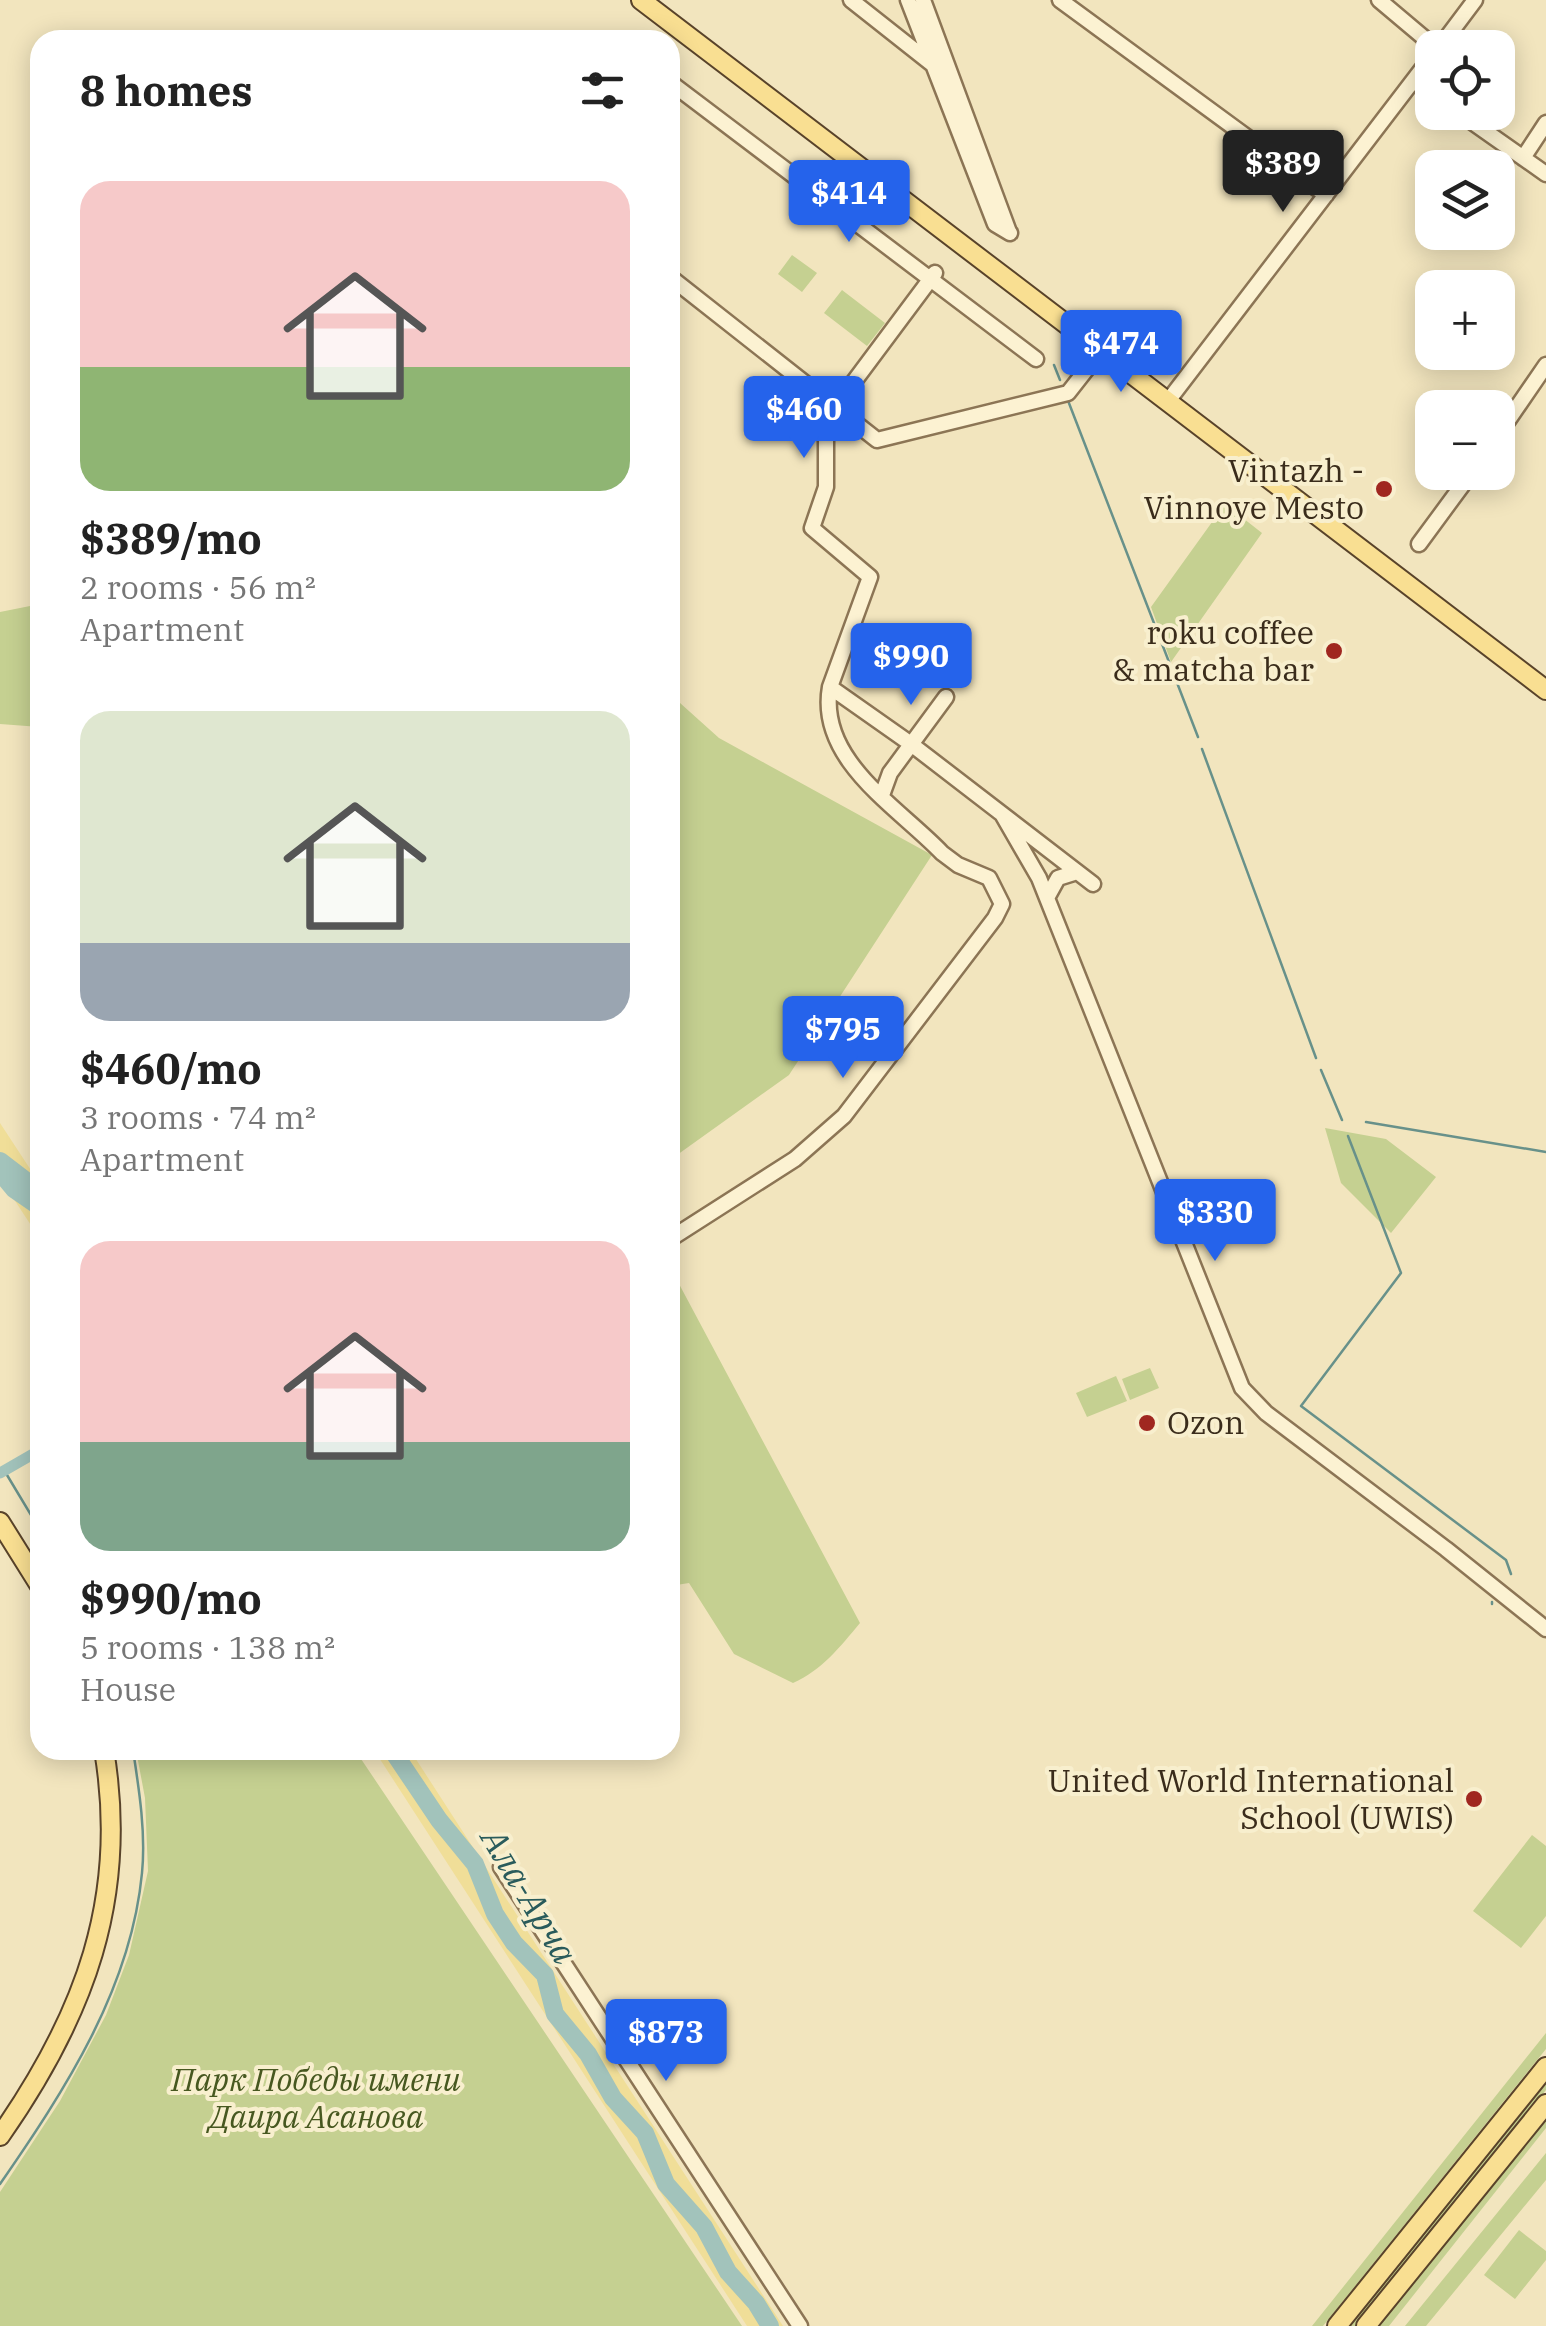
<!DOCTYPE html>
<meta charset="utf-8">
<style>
:root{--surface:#fff;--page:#f6f6f6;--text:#222;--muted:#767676;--accent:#2563eb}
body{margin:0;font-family:"IBM Plex Serif",serif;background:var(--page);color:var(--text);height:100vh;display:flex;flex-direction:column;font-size:38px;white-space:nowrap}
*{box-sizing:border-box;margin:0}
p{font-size:32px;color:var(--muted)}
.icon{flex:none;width:55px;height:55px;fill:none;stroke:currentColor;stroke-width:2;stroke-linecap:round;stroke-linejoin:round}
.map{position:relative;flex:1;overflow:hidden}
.sheet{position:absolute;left:30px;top:30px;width:650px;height:1730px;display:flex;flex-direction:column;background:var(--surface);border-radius:30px;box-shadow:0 5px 25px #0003}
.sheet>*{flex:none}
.controls{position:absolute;left:1415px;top:30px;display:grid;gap:20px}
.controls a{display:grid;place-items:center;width:100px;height:100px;border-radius:20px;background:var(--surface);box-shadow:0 5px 25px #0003;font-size:50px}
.price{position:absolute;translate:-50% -85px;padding:0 22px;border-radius:10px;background:var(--accent);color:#fff;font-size:32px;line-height:65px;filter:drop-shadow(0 2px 5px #0008)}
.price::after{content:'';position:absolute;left:50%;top:60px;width:30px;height:22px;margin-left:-15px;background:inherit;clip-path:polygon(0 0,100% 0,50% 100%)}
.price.selected{background:#222;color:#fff}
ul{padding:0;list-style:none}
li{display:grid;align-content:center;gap:20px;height:530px;padding:0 50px}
li span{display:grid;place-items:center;height:310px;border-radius:30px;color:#555}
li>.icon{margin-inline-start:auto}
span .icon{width:180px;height:180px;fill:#fffc;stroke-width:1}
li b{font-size:42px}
h2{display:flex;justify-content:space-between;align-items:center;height:120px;padding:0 50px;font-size:42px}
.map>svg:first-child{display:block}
</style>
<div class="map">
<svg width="1546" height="2326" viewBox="0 0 1546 2326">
<rect width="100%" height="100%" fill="#f2e5be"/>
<path fill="#c5d091" d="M792,255L817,273L802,292L778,274Z
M842,290L885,323L867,346L824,313Z
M1225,504L1262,533L1171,662L1151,607Z
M40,604V727L0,724V612Z
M670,694L719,738L932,855L789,1075L670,1160Z
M1325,1128L1386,1139L1436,1177L1391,1233L1341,1183Z
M670,1267L860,1623C840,1647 822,1670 793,1683L734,1654L689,1583L670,1586Z
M1150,1368L1159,1388L1130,1400L1122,1379Z
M1116,1376L1127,1401L1087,1417L1076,1393Z
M136,1750H355L742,2326H0V2192L60,2101L106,2015L129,1955L148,1871L145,1798Z
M1532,1835L1546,1846V1916L1521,1948L1473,1911Z
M1546,2033V2049L1323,2326H1312Z
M1546,2080V2090L1378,2299L1357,2326H1349Z
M1546,2115V2128L1389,2326H1377Z
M1546,2153V2180L1426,2326H1405Z
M1519,2230L1546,2251V2260L1515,2299L1484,2275Z"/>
<path fill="#f0de98" d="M0,1123L40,1184V1239L0,1178Z
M374,1750H410L783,2326H747Z"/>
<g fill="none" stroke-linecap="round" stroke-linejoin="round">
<path stroke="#68918a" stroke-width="2.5" d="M1054,365L1060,380
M1067,398L1198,737
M1202,749L1316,1058
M1321,1070L1342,1120
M1366,1122L1546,1152
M1348,1136L1401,1273L1301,1406L1506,1560L1511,1574
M4,1470L40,1530
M1492,1602V1604
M0,2184C65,2090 131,1989 142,1873C146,1833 139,1789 133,1750"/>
<path stroke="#a2c3bb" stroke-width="11" d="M0,1473L40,1450"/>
<path stroke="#a2c3bb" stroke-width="18" d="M0,1161L30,1184L40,1202
M0,1172L14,1189L40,1207
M392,1750L439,1820L475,1864L495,1914L514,1943L545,1975L555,2014L588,2054L613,2098L645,2133L666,2184L704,2227L728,2272L756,2303L770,2326"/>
<defs>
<path id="minor" d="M851,0L932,64
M908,0L995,224L1010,233
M923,0L1009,232
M1060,0L1326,195
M1379,0L1436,48
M1439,48L1475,0
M1414,81L1432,95
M670,93L675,86L1036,359
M1458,112L1546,174
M1523,158L1546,123
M670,277L877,440L1068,393L1101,351
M1168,401L1432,56
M1498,435L1546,365
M1419,544L1472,472
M830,687L911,744L1093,884
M882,795L890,773L946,697
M1002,814L1039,878L1242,1388L1266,1413L1446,1549L1546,1629
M1047,898L1058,878L1077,872
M670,1239L795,1159L844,1116L995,918L1002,904L989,878L958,865L942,853C898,807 817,760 830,687L870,577L812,528L826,487V435L835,407L935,273
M501,1867L800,2326"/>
<path id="major" d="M641,0L1546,690
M0,1522L40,1586
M0,2136C84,2016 129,1898 104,1750
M1337,2326L1546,2067
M1366,2326L1546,2104"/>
</defs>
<use href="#minor" stroke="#8c7555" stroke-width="19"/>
<use href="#major" stroke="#59432a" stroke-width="22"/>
<use href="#minor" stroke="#fcf2d2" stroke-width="14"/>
<use href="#major" stroke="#f9df92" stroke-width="18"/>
</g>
<g fill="#a02720" stroke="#f8efce" stroke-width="4">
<circle cx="1384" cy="489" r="10"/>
<circle cx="1334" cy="651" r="10"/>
<circle cx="1147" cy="1423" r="10"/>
<circle cx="1474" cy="1799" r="10"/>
</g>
<g text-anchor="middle" stroke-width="8" stroke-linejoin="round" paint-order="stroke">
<g font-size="32" fill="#3a2c1b" stroke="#f8efce" text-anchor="end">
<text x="1364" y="482">Vintazh -<tspan x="1364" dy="37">Vinnoye Mesto</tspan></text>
<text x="1314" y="644">roku coffee<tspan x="1314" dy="37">&amp; matcha bar</tspan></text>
<text x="1167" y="1434" text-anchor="start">Ozon</text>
<text x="1454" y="1792">United World International<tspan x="1454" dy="37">School (UWIS)</tspan></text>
</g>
<g font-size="32" font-style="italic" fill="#475820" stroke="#f8efce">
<text x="316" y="2091">Парк Победы имени<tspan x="316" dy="37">Даира Асанова</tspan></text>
</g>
<g font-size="35" font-style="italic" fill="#295b5b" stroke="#f8efce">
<text transform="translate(529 1896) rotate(59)" y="12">Ала-Арча</text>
</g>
</g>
</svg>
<div class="controls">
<a><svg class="icon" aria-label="locate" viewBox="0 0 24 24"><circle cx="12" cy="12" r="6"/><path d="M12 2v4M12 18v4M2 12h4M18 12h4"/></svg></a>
<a><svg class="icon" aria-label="layers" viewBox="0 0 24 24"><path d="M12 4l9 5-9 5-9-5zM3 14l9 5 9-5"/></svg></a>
<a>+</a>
<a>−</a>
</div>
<b class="price selected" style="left:1283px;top:215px">$389</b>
<b class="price" style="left:849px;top:245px">$414</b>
<b class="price" style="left:1121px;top:395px">$474</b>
<b class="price" style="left:804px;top:461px">$460</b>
<b class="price" style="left:911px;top:708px">$990</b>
<b class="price" style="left:843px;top:1081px">$795</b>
<b class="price" style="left:1215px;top:1264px">$330</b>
<b class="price" style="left:666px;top:2084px">$873</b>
<section class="sheet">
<h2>8 homes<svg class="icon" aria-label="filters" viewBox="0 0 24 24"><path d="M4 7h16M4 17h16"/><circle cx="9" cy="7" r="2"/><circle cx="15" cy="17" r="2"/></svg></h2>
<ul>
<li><span style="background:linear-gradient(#f6c9c9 60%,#8fb573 0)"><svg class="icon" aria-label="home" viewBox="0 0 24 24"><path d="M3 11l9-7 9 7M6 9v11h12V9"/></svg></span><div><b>$389/mo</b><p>2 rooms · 56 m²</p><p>Apartment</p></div></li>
<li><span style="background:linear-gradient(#dfe7d0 75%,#9aa5b1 0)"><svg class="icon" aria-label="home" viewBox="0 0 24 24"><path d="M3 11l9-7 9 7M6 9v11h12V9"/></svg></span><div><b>$460/mo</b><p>3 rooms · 74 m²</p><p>Apartment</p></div></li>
<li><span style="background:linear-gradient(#f6c9c9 65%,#7fa58c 0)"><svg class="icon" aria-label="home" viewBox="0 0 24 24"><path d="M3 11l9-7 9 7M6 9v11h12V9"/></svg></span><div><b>$990/mo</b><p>5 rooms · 138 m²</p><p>House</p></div></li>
</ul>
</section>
</div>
